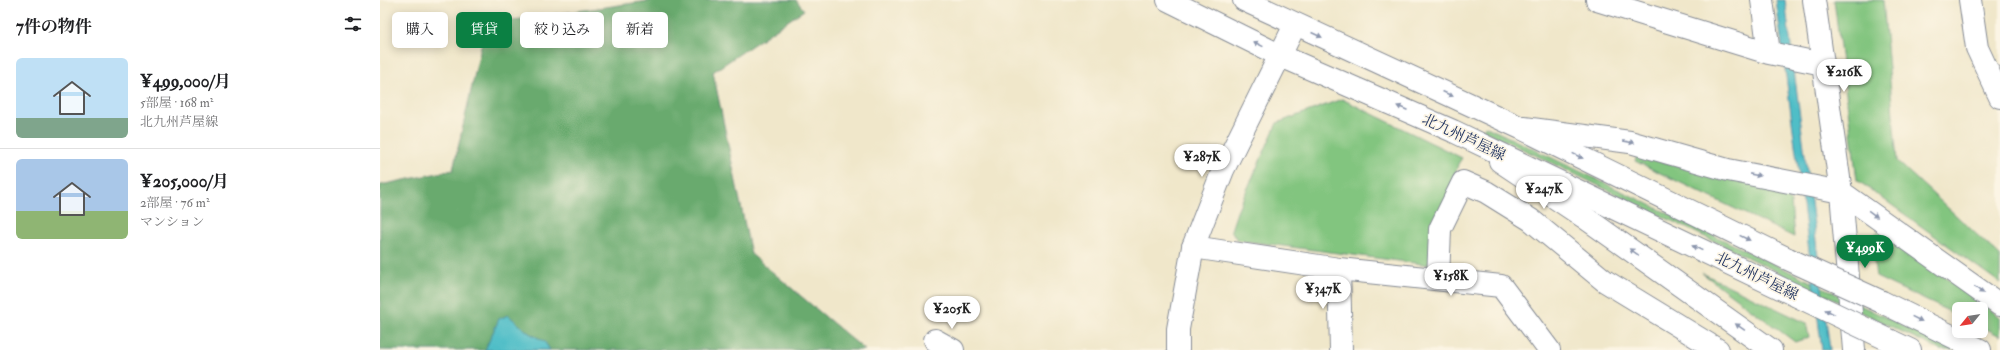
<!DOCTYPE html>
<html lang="ja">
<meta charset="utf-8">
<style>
:root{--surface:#fff;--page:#f6f6f6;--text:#202124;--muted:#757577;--line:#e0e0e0;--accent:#0b8043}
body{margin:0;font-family:"IM FELL Double Pica","Noto Serif JP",serif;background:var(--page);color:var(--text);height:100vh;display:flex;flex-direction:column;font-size:15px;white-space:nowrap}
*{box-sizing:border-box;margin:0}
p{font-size:13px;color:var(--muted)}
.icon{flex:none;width:22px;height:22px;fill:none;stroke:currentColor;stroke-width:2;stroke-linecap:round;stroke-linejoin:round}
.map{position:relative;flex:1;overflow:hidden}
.side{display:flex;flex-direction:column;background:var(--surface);width:380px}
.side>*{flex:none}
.guide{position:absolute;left:12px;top:12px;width:380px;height:36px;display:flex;gap:8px}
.needle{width:26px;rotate:240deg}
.controls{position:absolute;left:1572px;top:302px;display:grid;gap:8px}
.controls a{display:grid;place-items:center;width:36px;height:36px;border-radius:6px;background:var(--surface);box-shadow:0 2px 10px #0003;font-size:20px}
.price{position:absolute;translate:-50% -34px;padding:0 9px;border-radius:14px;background:#fff;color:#222;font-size:13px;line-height:26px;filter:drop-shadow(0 1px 2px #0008)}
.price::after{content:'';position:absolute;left:50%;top:24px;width:12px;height:9px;margin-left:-6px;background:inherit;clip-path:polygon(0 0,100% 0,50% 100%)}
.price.selected{background:var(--accent);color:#fff}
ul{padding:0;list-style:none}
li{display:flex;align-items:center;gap:12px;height:100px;padding:0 16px}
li+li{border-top:1px solid var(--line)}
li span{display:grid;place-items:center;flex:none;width:112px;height:80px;border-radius:6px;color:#555}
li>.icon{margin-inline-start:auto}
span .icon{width:48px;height:48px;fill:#fffc;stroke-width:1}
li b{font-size:17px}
h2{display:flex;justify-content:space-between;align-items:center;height:48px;padding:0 16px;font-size:17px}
.chip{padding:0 14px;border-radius:6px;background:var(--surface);box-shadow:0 2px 10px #0003;font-size:14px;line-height:36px}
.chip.selected{background:var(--accent);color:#fff}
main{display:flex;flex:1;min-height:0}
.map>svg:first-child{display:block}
</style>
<main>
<section class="side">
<h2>7件の物件<svg class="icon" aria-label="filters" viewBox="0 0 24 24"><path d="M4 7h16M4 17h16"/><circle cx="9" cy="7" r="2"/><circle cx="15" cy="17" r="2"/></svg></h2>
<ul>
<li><span style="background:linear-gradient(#bfe0f5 75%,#7fa58c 0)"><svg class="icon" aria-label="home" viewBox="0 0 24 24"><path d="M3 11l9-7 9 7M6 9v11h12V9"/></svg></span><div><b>¥499,000/月</b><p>5部屋 · 168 m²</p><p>北九州芦屋線</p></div></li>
<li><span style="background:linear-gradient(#a9c7e8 65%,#8fb573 0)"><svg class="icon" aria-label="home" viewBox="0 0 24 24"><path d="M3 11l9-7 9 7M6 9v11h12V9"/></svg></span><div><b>¥205,000/月</b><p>2部屋 · 76 m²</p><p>マンション</p></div></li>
</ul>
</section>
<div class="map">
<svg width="1620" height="350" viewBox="0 0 1620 350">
<rect width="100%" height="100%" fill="#fcf5e5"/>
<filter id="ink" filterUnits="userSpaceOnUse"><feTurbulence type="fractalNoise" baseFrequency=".025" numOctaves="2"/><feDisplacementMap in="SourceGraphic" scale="8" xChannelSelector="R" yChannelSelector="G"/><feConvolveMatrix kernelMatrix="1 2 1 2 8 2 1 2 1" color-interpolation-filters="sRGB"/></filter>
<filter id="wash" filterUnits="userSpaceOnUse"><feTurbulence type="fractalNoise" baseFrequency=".012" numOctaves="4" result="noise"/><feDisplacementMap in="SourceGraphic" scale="16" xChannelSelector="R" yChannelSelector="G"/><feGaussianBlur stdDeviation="0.9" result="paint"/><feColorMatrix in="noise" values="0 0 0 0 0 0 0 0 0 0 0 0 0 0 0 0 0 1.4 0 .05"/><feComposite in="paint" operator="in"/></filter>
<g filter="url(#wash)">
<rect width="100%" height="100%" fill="#f0e7ca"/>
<path fill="#82c57f" stroke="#4e7a6e" d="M1454,0H1503L1517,161L1620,256V283L1477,180Z
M962,99L1082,158L1078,164L1068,199L1050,265L857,240L851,230L857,212L897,123Z
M1105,126L1574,350H1560L1103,130Z
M1257,156L1399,188L1411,202L1414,237L1255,161Z
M1501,231L1620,317V336L1601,326V309H1579V316L1496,277L1491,236Z
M1322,273L1426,323L1429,337L1415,342Z"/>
<path fill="#69aa6e" stroke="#426c66" d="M275,0H416L424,10L333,72L371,254L485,350H0V185L73,170L106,24Z"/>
<path fill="#50bec7" stroke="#367692" d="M1396,0H1405L1450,350H1442Z
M128,315L149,333L164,341L170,350H105L119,319Z"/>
</g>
<g filter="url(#ink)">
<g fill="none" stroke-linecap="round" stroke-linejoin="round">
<defs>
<path id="minor" d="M1217,0L1389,53L1443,64
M1382,0L1389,53
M1434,0L1461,192L1474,350
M1590,0L1597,48L1620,97
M1144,128L1250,142L1348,170L1461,192L1620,305
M1120,161L1204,217L1391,350
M813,247L959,269L1121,286L1169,350
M959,269L961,350
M1058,279L1060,229L1083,182L1106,192L1151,220L1225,281L1338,350
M555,340L573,350"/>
<path id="tertiary" d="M798,350V329L813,247L843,170L915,25"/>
<path id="primary" d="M788,0L901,56L1073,131L1415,295
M864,0L1141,128L1408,259
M1502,302L1600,350
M1511,341L1530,350"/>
</defs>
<use href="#minor" stroke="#868b94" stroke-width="24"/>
<use href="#tertiary" stroke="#868b94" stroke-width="24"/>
<use href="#primary" stroke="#868b94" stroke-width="24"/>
<use href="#minor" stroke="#fff" stroke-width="22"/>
<use href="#tertiary" stroke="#fff" stroke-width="22"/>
<use href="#primary" stroke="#fff" stroke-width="22"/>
<defs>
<path id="primary-bridge" d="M1408,259L1502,302
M1415,295L1511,341"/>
</defs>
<use href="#primary-bridge" stroke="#868b94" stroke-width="24" stroke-linecap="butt"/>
<use href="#primary-bridge" stroke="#fff" stroke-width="22"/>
</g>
<defs><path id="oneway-solid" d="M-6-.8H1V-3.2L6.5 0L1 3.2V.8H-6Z"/></defs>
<g fill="#8d97ae">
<use href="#oneway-solid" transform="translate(937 35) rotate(24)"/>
<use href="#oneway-solid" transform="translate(878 44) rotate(-154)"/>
<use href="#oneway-solid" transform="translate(1068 94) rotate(24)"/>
<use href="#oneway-solid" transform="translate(1022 108) rotate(-157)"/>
<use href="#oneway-solid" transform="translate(1249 142) rotate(11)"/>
<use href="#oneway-solid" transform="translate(1198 156) rotate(26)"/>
<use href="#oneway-solid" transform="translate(1375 175) rotate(11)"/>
<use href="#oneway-solid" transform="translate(1493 214) rotate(36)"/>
<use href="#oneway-solid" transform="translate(1365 238) rotate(26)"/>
<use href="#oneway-solid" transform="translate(1317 248) rotate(-154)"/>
<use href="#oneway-solid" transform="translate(1254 252) rotate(-145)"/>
<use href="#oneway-solid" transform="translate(1599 290) rotate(36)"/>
<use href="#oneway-solid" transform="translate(1450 312) rotate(-154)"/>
<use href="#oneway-solid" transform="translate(1537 319) rotate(26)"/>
<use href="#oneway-solid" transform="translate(1360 327) rotate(-145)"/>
</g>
</g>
<g text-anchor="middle" stroke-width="3.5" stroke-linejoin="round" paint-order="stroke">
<g font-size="15" fill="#1b2f5e" stroke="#fcf5e5">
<text transform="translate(1084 137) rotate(25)" y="5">北九州芦屋線</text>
<text transform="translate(1377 276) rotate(26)" y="5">北九州芦屋線</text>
</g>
</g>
</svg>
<div class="controls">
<a><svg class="needle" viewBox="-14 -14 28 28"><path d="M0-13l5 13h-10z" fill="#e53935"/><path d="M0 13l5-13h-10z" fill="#757577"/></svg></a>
</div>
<b class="price" style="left:1464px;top:93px">¥216K</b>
<b class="price" style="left:822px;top:178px">¥287K</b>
<b class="price" style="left:1164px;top:210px">¥247K</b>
<b class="price selected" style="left:1485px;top:269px">¥499K</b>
<b class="price" style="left:1071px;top:297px">¥158K</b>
<b class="price" style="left:943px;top:310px">¥347K</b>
<b class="price" style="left:572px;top:330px">¥205K</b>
<div class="guide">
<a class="chip">購入</a>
<a class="chip selected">賃貸</a>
<a class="chip">絞り込み</a>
<a class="chip">新着</a>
</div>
</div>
</main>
